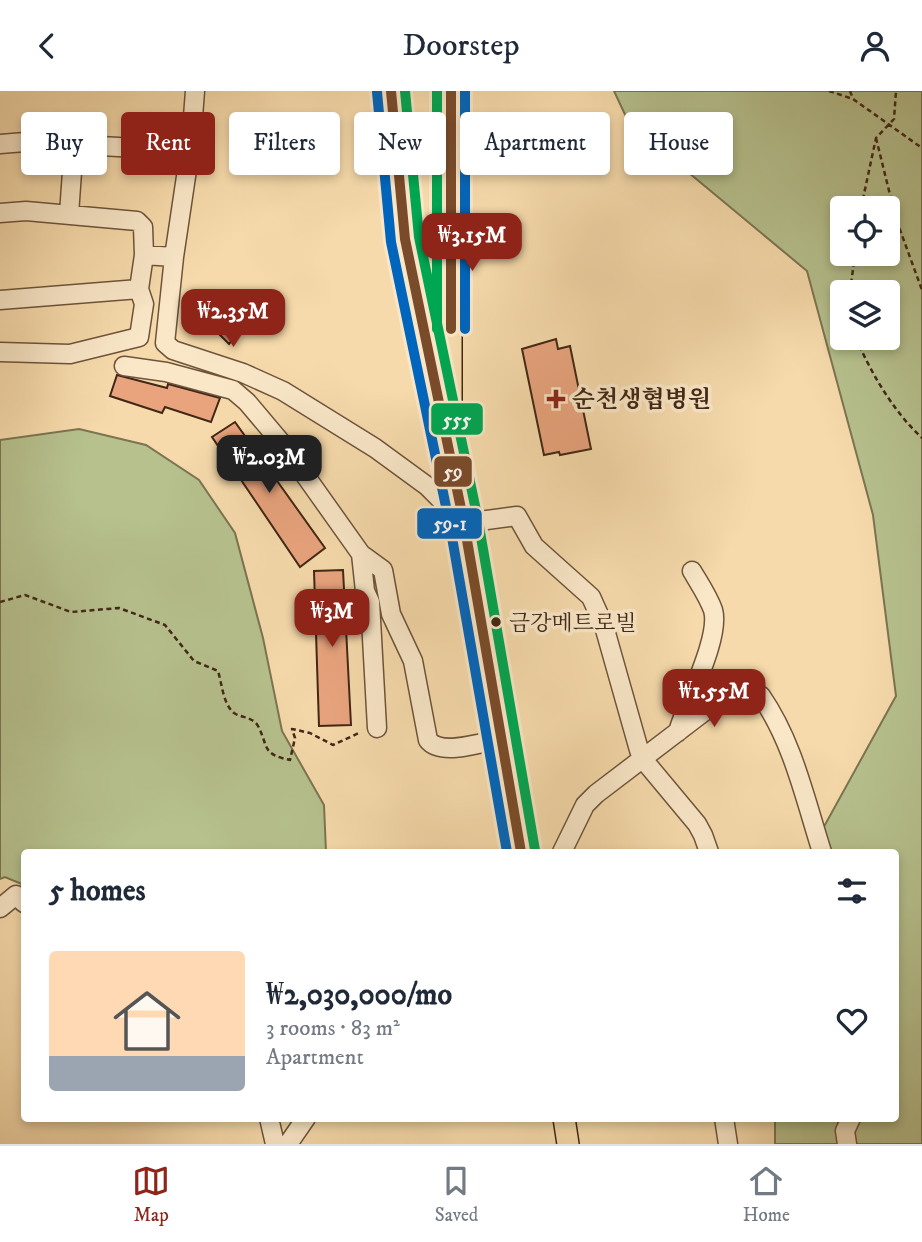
<!DOCTYPE html>
<meta charset="utf-8">
<style>
:root{--surface:#fff;--page:#f6f6f7;--text:#1f2937;--muted:#747a83;--line:#e0e1e3;--accent:#8f2418}
body{margin:0;font-family:"IM FELL DW Pica","Noto Serif KR",serif;background:var(--page);color:var(--text);height:100vh;display:flex;flex-direction:column;font-size:26px;white-space:nowrap}
*{box-sizing:border-box;margin:0}
p{font-size:23px;color:var(--muted)}
.icon{flex:none;width:38px;height:38px;fill:none;stroke:currentColor;stroke-width:2;stroke-linecap:round;stroke-linejoin:round}
.map{position:relative;flex:1;overflow:hidden}
.details{position:absolute;left:21px;top:758px;width:878px;height:273px;display:flex;flex-direction:column;background:var(--surface);border-radius:7px;box-shadow:0 4px 10px #0003}
.details>*{flex:none}
.top-card{position:absolute;left:21px;top:21px;width:880px;height:63px;display:flex;gap:14px}
.controls{position:absolute;left:830px;top:105px;display:grid;gap:14px}
.controls a{display:grid;place-items:center;width:70px;height:70px;border-radius:7px;background:var(--surface);box-shadow:0 4px 10px #0003;font-size:35px}
.price{position:absolute;translate:-50% -60px;padding:0 16px;border-radius:14px;background:var(--accent);color:#fff;font-size:23px;line-height:46px;filter:drop-shadow(0 2px 4px #0008)}
.price::after{content:'';position:absolute;left:50%;top:42px;width:21px;height:16px;margin-left:-10px;background:inherit;clip-path:polygon(0 0,100% 0,50% 100%)}
.price.on{background:#222;color:#fff}
ul{padding:0;list-style:none}
li{display:flex;align-items:center;gap:21px;height:175px;padding:0 28px}
li span{display:grid;place-items:center;flex:none;width:196px;height:140px;border-radius:7px;color:#555}
li>.icon{margin-inline-start:auto}
span .icon{width:84px;height:84px;fill:#fffc;stroke-width:1}
li b{font-size:30px}
h2{display:flex;justify-content:space-between;align-items:center;height:84px;padding:0 28px;font-size:30px}
.pill{padding:0 24px;border-radius:7px;background:var(--surface);box-shadow:0 4px 10px #0003;font-size:24px;line-height:63px}
.pill.on{background:var(--accent);color:#fff}
header{display:flex;justify-content:space-between;align-items:center;height:91px;padding:0 28px;background:var(--surface);font-size:32px;font-weight:600}
.dock{display:flex;justify-content:space-around;align-items:center;height:98px;border-top:2px solid var(--line);background:var(--surface);font-size:19px;color:var(--muted)}
.dock a{display:grid;justify-items:center;gap:4px}
.dock .on{color:var(--accent)}
.map>svg:first-child{display:block}
</style>
<header><svg class="icon" aria-label="back" viewBox="0 0 24 24"><path d="M15 5l-7 7 7 7"/></svg>Doorstep<svg class="icon" aria-label="person" viewBox="0 0 24 24"><circle cx="12" cy="8" r="4"/><path d="M4 21q1-7 8-7t8 7"/></svg></header>
<div class="map">
<svg width="922" height="1053" viewBox="0 0 922 1053">
<rect width="100%" height="100%" fill="#f6daab"/>
<filter id="stains"><feTurbulence type="fractalNoise" baseFrequency=".00286" numOctaves="4"/><feColorMatrix values="0 0 0 0 .2 0 0 0 0 .09 0 0 0 0 .02 0 0 0 .5 -.17"/></filter>
<radialGradient id="worn" r=".72"><stop offset=".6" stop-color="#630" stop-opacity="0"/><stop offset="1" stop-color="#630" stop-opacity=".3"/></radialGradient>
<path fill="#b6c18e" stroke="#7c7452" stroke-width="2" fill-rule="evenodd" d="M614,0H922V1053H775V1027H896V761H810L896,605L873,424L807,180L629,32ZM842,117H887V163H842ZM842,201H887V247H842Z
M79,338L146,354L199,389L235,442L263,547L282,640L324,714L326,761H24V794L5,786L0,788V349Z"/>
<path fill="#e9a47e" stroke="#412716" stroke-width="2" d="M230,218L249,227L229,253L215,239Z
M556,248L558,258L570,255L591,358L560,364L559,361L544,364L522,258Z
M117,284L167,297L168,293L220,307L211,331L165,316L162,322L110,305Z
M235,331L325,457L300,476L212,346Z
M343,479L351,634L319,635L314,480Z"/>
<g fill="none" stroke-linecap="round" stroke-linejoin="round">
<defs>
<path id="minor" d="M195,0L191,52L174,166L165,252L173,259L243,282L283,300L375,357L427,395L464,432L517,425L534,455L591,506L604,535L639,659L642,667L697,733L703,744L709,761
M0,53L25,51L156,58
M0,122L26,120L137,130L143,136L144,164
M69,123L74,53
M0,209L139,198
M0,261L70,263L139,246L144,213L139,198L144,164L174,166
M124,275L166,281L233,299L247,311L285,356L361,463L383,479L391,523L413,570L428,649C441,666 484,651 503,647
M361,463L365,500L370,511L377,637
M678,641C686,612 721,546 713,519C708,505 699,492 692,480
M562,761L585,714L596,703L705,620L726,609L744,604L761,605C793,651 805,708 822,761
M0,817L16,804L24,812
M269,1027L275,1053
M724,1027L728,1053
M288,1053L306,1027
M847,1053L845,1040L851,1027"/>
<path id="major" d="M391,0L405,148L464,432L499,624L521,761
M451,324V0
M564,1027L568,1053"/>
</defs>
<use href="#minor" stroke="#6e543b" stroke-width="21"/>
<use href="#major" stroke="#412716" stroke-width="24"/>
<path stroke="#412716" stroke-width="2.5" stroke-dasharray="5 3.5" stroke-linecap="butt" d="M829,0L853,8L922,57
M850,0L853,8
M876,47L896,128L922,199
M861,117L876,47L894,28L896,0
M850,201L855,163
M856,247C871,282 893,320 922,347
M0,511L25,504L71,521L119,517L165,534L194,570L218,580C222,593 223,613 234,622C242,627 253,626 258,635C269,656 261,663 290,669L295,647L292,638L310,642L333,654L361,641"/>
<use href="#minor" stroke="#f9e7c8" stroke-width="18"/>
<use href="#major" stroke="#f6daab" stroke-width="21"/>
<defs>
<path id="bus-1" d="M391,0L405,148L464,432L521,761
M451,0V238"/>
<path id="bus-2" d="M465,0V238
M377,1L391,151L450,435L507,761"/>
<path id="bus-3" d="M405,0L419,146L478,429L535,759
M437,0V238"/>
</defs>
<use href="#bus-1" stroke="#f9e7c8" stroke-width="16"/>
<use href="#bus-2" stroke="#f9e7c8" stroke-width="16"/>
<use href="#bus-3" stroke="#f9e7c8" stroke-width="16"/>
<use href="#bus-1" stroke="#7a4b2a" stroke-width="10"/>
<use href="#bus-2" stroke="#0065bd" stroke-width="10"/>
<use href="#bus-3" stroke="#00a651" stroke-width="10"/>
</g>
<path fill="#8f2418" stroke="#f9e7c8" stroke-width="2.5" d="M552.5 297.5h7v7h7v7h-7v7h-7v-7h-7v-7h7z"/>
<circle fill="#412716" stroke="#f9e7c8" stroke-width="2.5" cx="496" cy="531" r="6"/>
<g text-anchor="middle" stroke-width="7" stroke-linejoin="round" paint-order="stroke">
<g font-size="22" fill="#412716" stroke="#f9e7c8" text-anchor="start">
<text x="509" y="539">금강메트로빌</text>
</g>
<g font-size="24" font-weight="bold" fill="#412716" stroke="#f9e7c8" text-anchor="start">
<text x="572" y="316">순천생협병원</text>
</g>
</g>
<g stroke="#f9e7c8" stroke-width="2.5">
<rect x="430" y="311" width="54" height="34" rx="7" fill="#00a651"/>
<rect x="433" y="364" width="40" height="33" rx="7" fill="#7a4b2a"/>
<rect x="416" y="416" width="67" height="33" rx="7" fill="#0065bd"/>
</g>
<g font-size="19" text-anchor="middle" font-weight="bold" fill="#fff">
<text x="457" y="335">555</text>
<text x="453" y="387">59</text>
<text x="450" y="439">59-1</text>
</g>
<rect width="100%" height="100%" filter="url(#stains)"/>
<rect width="100%" height="100%" fill="url(#worn)"/>
</svg>
<div class="controls">
<a><svg class="icon" aria-label="locate" viewBox="0 0 24 24"><circle cx="12" cy="12" r="6"/><path d="M12 2v4M12 18v4M2 12h4M18 12h4"/></svg></a>
<a><svg class="icon" aria-label="layers" viewBox="0 0 24 24"><path d="M12 4l9 5-9 5-9-5zM3 14l9 5 9-5"/></svg></a>
</div>
<b class="price" style="left:472px;top:182px">₩3.15M</b>
<b class="price" style="left:233px;top:258px">₩2.35M</b>
<b class="price on" style="left:269px;top:404px">₩2.03M</b>
<b class="price" style="left:332px;top:558px">₩3M</b>
<b class="price" style="left:714px;top:638px">₩1.55M</b>
<div class="top-card">
<a class="pill">Buy</a>
<a class="pill on">Rent</a>
<a class="pill">Filters</a>
<a class="pill">New</a>
<a class="pill">Apartment</a>
<a class="pill">House</a>
</div>
<section class="details">
<h2>5 homes<svg class="icon" aria-label="filters" viewBox="0 0 24 24"><path d="M4 7h16M4 17h16"/><circle cx="9" cy="7" r="2"/><circle cx="15" cy="17" r="2"/></svg></h2>
<ul>
<li><span style="background:linear-gradient(#ffd9b3 75%,#9aa5b1 0)"><svg class="icon" aria-label="home" viewBox="0 0 24 24"><path d="M3 11l9-7 9 7M6 9v11h12V9"/></svg></span><div><b>₩2,030,000/mo</b><p>3 rooms · 83 m²</p><p>Apartment</p></div><svg class="icon" aria-label="heart" viewBox="0 0 24 24"><path d="M12 20l-8-8c-3-5 5-10 8-4 3-6 11-1 8 4z"/></svg></li>
</ul>
</section>
</div>
<nav class="dock">
<a class="on"><svg class="icon" aria-label="map" viewBox="0 0 24 24"><path d="M3 6l6-2 6 2 6-2v14l-6 2-6-2-6 2zM9 4v14M15 6v14"/></svg>Map</a>
<a><svg class="icon" aria-label="saved" viewBox="0 0 24 24"><path d="M7 4h10v16l-5-4-5 4z"/></svg>Saved</a>
<a><svg class="icon" aria-label="home" viewBox="0 0 24 24"><path d="M3 11l9-7 9 7M6 9v11h12V9"/></svg>Home</a>
</nav>
